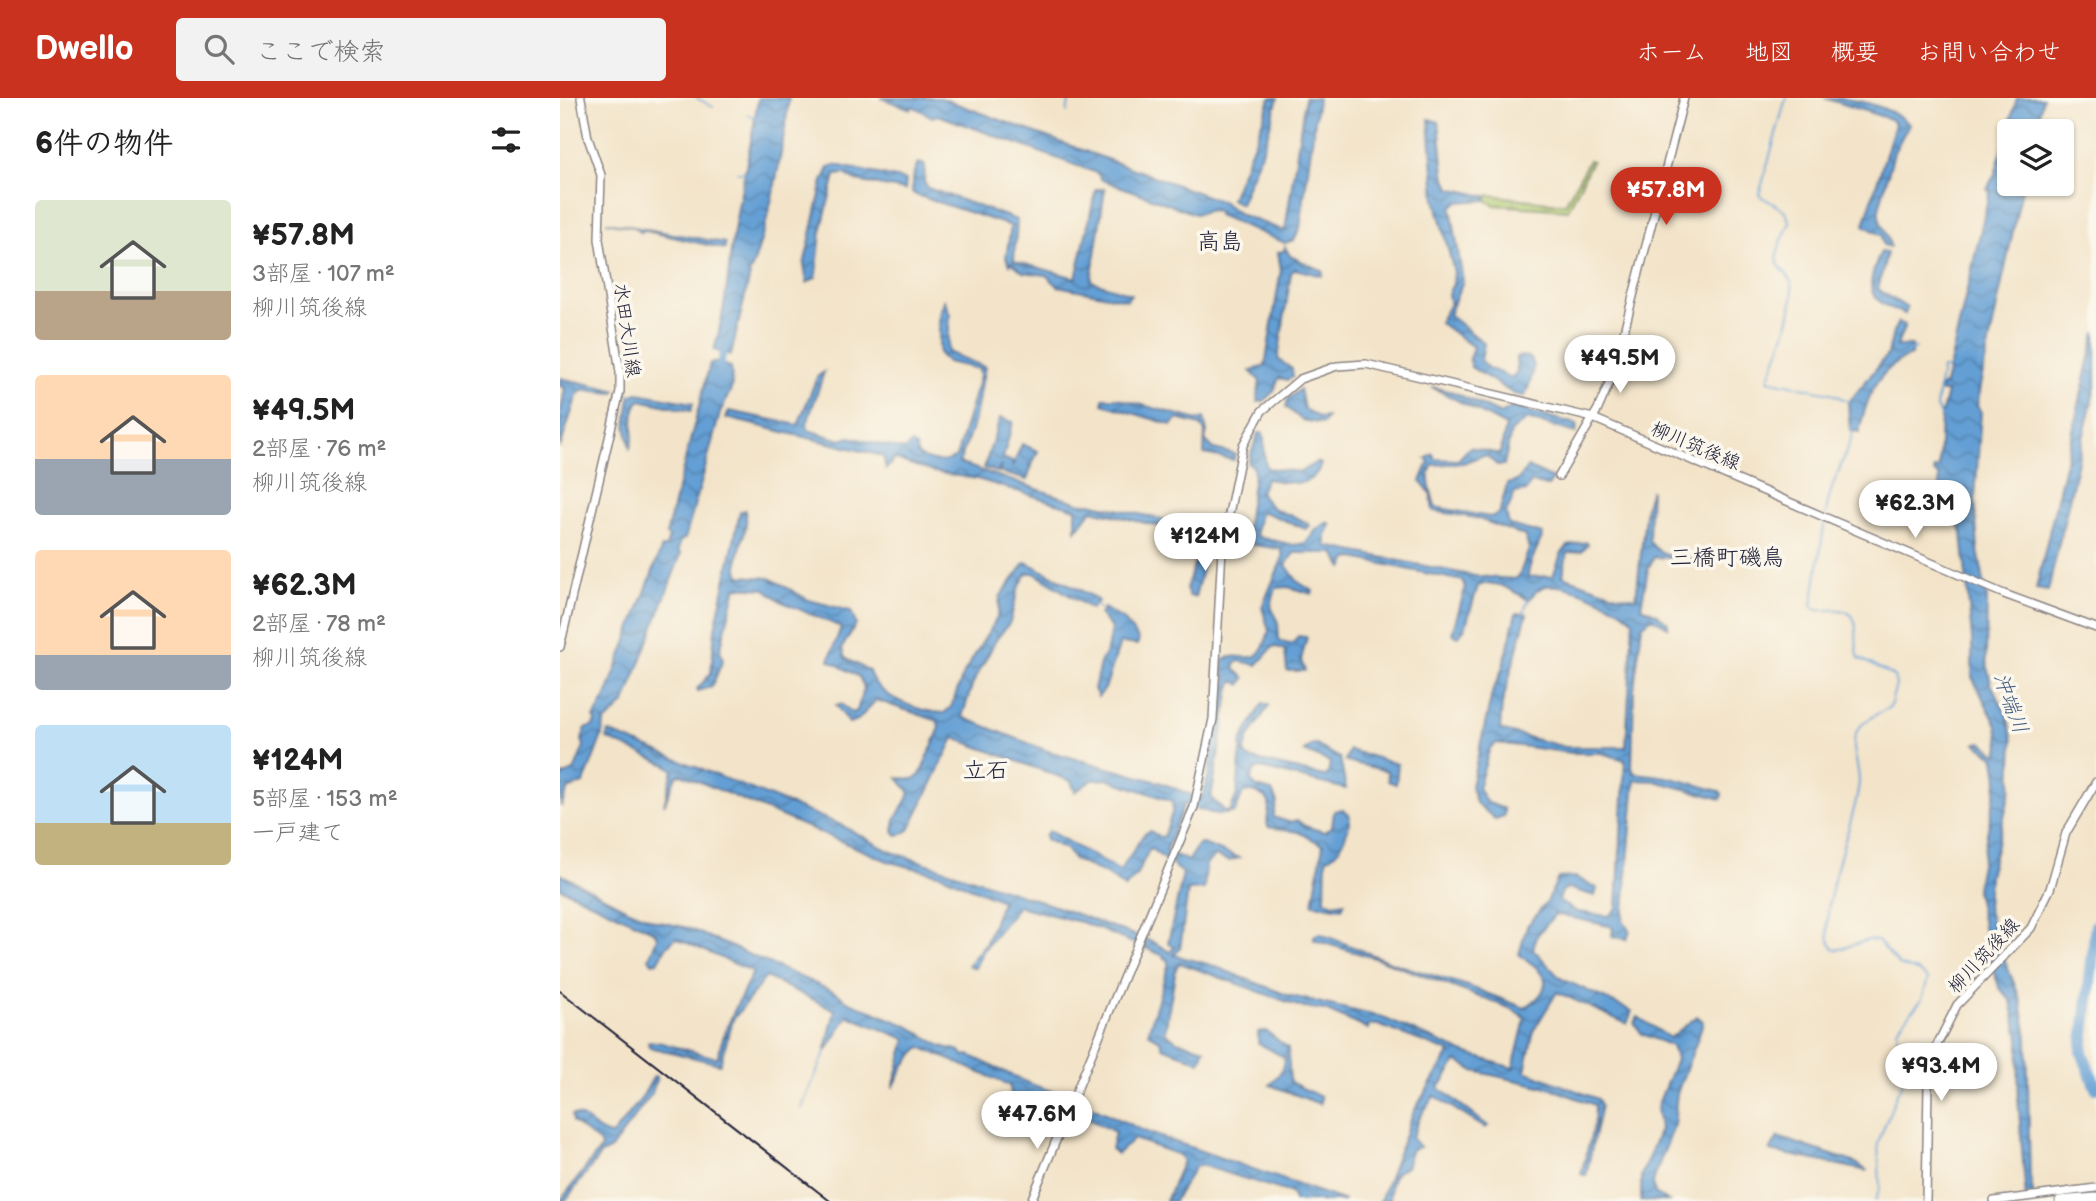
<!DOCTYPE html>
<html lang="ja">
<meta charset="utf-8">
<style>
:root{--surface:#fff;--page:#f2f2f2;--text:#222;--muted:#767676;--accent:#c8321e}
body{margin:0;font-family:"Balsamiq Sans","Klee One",sans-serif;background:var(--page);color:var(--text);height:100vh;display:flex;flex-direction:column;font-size:26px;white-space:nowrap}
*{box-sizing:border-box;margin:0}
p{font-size:23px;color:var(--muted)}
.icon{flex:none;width:38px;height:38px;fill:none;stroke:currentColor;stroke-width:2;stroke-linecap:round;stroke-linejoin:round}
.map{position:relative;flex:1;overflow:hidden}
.sheet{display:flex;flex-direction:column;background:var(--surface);width:560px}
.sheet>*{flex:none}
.fabs{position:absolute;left:1437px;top:21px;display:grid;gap:14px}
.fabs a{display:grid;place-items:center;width:77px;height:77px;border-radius:7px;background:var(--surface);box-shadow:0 2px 5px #0004;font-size:35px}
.price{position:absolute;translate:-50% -60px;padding:0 16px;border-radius:24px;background:#fff;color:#222;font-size:23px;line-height:46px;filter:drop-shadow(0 2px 4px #0008)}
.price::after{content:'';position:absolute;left:50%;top:42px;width:21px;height:16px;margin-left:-10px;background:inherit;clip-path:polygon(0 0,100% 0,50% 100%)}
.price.selected{background:var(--accent);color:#fff}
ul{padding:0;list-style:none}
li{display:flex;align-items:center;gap:21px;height:175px;padding:0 35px}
li span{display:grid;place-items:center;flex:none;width:196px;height:140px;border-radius:7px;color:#555}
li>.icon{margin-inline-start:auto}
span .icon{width:84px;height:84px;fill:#fffc;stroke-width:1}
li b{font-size:30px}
h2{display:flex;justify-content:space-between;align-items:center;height:84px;padding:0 35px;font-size:30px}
header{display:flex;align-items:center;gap:42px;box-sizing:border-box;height:98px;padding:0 35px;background:var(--accent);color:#fff}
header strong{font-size:33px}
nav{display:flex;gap:38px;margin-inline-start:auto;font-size:24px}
.search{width:490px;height:63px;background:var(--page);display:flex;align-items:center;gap:18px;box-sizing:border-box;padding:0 24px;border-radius:7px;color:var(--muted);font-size:26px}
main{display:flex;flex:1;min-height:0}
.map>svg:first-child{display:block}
</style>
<header>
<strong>Dwello</strong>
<div class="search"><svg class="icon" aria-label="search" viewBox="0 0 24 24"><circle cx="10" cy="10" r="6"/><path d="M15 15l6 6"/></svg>ここで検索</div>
<nav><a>ホーム</a><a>地図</a><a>概要</a><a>お問い合わせ</a></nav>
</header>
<main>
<section class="sheet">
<h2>6件の物件<svg class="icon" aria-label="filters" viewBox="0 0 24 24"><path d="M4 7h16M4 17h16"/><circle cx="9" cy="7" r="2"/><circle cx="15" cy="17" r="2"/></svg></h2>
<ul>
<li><span style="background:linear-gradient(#dfe7d0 65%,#b9a48a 0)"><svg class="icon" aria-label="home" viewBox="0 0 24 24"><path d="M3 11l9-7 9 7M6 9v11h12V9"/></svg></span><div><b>¥57.8M</b><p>3部屋 · 107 m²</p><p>柳川筑後線</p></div></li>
<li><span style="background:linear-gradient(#ffd9b3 60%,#9aa5b1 0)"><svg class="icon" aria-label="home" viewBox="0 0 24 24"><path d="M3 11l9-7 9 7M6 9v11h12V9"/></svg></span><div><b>¥49.5M</b><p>2部屋 · 76 m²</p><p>柳川筑後線</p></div></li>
<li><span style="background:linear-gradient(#ffd9b3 75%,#9aa5b1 0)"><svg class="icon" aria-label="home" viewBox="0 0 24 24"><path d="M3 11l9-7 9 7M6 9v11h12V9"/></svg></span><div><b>¥62.3M</b><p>2部屋 · 78 m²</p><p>柳川筑後線</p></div></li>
<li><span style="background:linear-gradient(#bfe0f5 70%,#c2b280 0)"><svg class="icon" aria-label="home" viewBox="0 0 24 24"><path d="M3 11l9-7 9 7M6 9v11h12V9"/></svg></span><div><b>¥124M</b><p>5部屋 · 153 m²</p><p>一戸建て</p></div></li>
</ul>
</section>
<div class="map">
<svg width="1536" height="1103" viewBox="0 0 1536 1103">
<defs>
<pattern id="wetland-marsh" width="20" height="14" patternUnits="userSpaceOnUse" patternTransform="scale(1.75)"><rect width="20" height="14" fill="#adc86e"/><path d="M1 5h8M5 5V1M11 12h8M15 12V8" fill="none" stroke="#8ca25c"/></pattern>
<pattern id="water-waves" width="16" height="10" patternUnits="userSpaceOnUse" patternTransform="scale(1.75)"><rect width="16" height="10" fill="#639fd4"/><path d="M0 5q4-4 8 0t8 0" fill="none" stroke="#5181ad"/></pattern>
</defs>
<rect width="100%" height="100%" fill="#fbf7ec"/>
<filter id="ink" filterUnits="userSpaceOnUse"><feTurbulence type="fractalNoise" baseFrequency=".0143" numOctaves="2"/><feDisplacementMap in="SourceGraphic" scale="14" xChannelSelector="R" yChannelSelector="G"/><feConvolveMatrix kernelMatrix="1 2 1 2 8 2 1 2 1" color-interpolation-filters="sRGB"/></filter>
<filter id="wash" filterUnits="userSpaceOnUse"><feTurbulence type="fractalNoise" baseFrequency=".00686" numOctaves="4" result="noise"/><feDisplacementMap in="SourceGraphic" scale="28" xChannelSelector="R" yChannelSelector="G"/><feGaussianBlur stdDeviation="1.57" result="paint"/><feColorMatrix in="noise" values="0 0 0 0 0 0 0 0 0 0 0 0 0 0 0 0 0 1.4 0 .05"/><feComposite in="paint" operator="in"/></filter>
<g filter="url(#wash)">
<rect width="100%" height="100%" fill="#f3e4c9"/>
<path fill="url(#wetland-marsh)" stroke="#687554" stroke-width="2" d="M1029,62L1032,63L1008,112L934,107L926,102L929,97L1005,106Z"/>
<path fill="url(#water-waves)" stroke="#426088" stroke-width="2" fill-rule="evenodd" d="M198,0H229C222,59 211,117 191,173L188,174L190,177L171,257L154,252C163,222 167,193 170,161C176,107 191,54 198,0Z
M321,0H381L663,104L679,116L725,133L745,0H758L740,130L734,142L725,145L658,117V114L651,112L635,116L542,82L537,75L378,17L372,19L353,8L351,11Z
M710,0H718L705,45L680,106L671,101C684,66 700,36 710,0Z
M1264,0C1293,0 1327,6 1349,26L1334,54L1319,111C1317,126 1329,134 1330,149L1323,147L1322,138L1304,127L1335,26L1330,21Z
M1457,0H1483L1475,33H1449V86H1463L1420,288L1417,308L1421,314L1415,402L1418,452L1427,500L1426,562L1431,586L1447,617L1453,643L1451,691L1429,778L1427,809L1436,840L1461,903L1467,939L1470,1079L1475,1103H1466L1458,1001L1459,940L1451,903L1439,889L1428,854L1416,791L1438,680L1435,660L1416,645L1422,644L1438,657L1440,647L1437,628L1412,579V541L1402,435L1398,425L1382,420L1379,377L1374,375V371L1379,370L1381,317L1387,294H1381L1380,290L1385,286L1389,270L1430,92L1427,91L1435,76Z
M869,21L879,24L884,75L890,90L926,98V102L897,104L891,109L903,183L889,217L924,245L921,263L928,270L952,280L957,274L956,259C985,253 970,284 965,298L954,296L911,269L909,261L913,249L879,224L890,206L888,196L893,186L894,174L875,101Z
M358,65L365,67L364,84L368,90L457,122L454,163L516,180L536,91H545L531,183L571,196L567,202L498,188L486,177L463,174L452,165L450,167L446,159L451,128L356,97L352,94L354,74Z
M276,67L346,82L345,92L296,83L285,76L275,77L261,134L256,179L247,185L244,167L263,83L269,70Z
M46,124L165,145V151L82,132L81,135L74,129Z
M725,149L730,158L763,173L762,178L735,171L731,175L718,261L732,271L733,279L728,282L719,280L714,293L704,303L697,304L700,283L690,273L705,268L721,172L718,154L724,153Z
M1321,154L1327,155L1318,191L1347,210L1345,216C1306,202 1305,190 1321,154Z
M384,202L390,216L388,254L425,269L414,325L399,365L522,406L530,405L655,433L654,441L649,444L635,499L629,498L626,491L642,442L639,438L532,412L516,433V411L417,381L374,374L335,361L326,371L323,358L166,320L169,313L238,327L257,279L264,274L247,326L248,332L281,342L290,339L344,352L351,346L356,349L358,357C370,364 384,366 396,359L420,278L419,271L387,264L379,256V217Z
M1338,224L1345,227L1337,248H1352L1351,257C1316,272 1307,299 1299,334L1290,332L1288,305L1328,256L1333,234Z
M1536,234V285L1488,493L1476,491Z
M155,264L171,269L172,289L160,315L137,400H134L136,403L125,441L121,442L118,452L121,456L65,605L44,625L43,635L24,685L8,691L1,709L0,679L14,673L24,648L22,642L25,631L33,628L36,621L34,620L46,598L102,449H106L109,439L106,437L150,265Z
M0,280L56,292L53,295L23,292L17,297L0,350V317L5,290L0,288Z
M872,289L893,294L941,316L952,309L1017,326L1016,335L967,321L951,334L944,367L938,368L927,358H921L903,365L873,367C864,380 872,393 875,409L930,419L939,416L947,386L957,383L968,369L993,381L988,388L971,384L966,393L955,395L946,415L949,427L983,436C978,450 968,466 968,479L993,478L1001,456L1008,448L1026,444L1028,446L1022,453L1007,455L1003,478L1057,497L1076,500L1086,408L1091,391L1089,442C1098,462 1135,459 1155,469L1135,462L1094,459L1088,471L1081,509L1096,515L1108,525V529L1092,520L1082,528L1074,591L1072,669L1074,675C1105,677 1129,684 1159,693L1162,696L1161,701L1095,683L1075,682L1063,823L1070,832L1067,841L1052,838L1053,830L1049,828L995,816L976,839L973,851L1000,880L1072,913L1067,926L997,894L974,932L965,973L1038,1001L1041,1007L1026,1078L1021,1076L1034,1026L1035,1007L989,990L914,973L897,963L879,990L928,1028L925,1030L874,998L860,1019L852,1040L860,1049L852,1051L846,1069C828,1076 831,1088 830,1103H820L854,1013L890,954L818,927H809L808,931L765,912L744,910L620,865L616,870L605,934L617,943L645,951L640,964L603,949L600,942L588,935L608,868V863L602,857L524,825L458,808L423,853L415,870L408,867L426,844L442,803L382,777L330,764L121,676L116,678L104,707L113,672L107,667L47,641L49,634L281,727L329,753L489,806L593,844L610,854L614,849L608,845L623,775L590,750L576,778L565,790L546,776L514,762L506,751L486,742L485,738L489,733L560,773L584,736L590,733L600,739L604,738L613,712L612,703L547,681L532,682L515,694L511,683L394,640L349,732L338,738L333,733L335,722L350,695L338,680L354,681L360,677L379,632L378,623L316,602L298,622L289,625L276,607L281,606L293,615L297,613L304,589L299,579L269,562L281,529L222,504L205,491L176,489L160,552L163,562L152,588L138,593L137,591L151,575L155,531L180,414L185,412C191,435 171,457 180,478L210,480L249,502L291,513L296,526L282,550L285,560L309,573C316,599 360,614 384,615L391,609L404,575L438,518L440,499L466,464L532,498L538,503L531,511L474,475H467L458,491L450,524L436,542L413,585L402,619L488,653L602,685L641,701C657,663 652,617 667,579L663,575V562C683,550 697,577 709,533L702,509L723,459L721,451L667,443L668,436L681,438L686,434L694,376L693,368L688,365L698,335H703C706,346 702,359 707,370L740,374L757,364L761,366C752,393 729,384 706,381L700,393C712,421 732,411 750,428L746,431L704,414L700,415L696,434L698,439L734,447L746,445L756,432L768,424L771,427L766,437V448L915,478L955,481L959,478L969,451L965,438L916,420L873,413L870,395L861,383L869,364L866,361L873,356L875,361L898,362L910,349L940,356L946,328ZM734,455H774L783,470L788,461L794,460L903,483L905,491L892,535L898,539L905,530L918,488C937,480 953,494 969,502C974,495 978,490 986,488C1005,484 1061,508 1073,523L1066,649H1005L940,632L942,606L967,516L956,515C949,541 946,569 933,591L911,688L916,705L935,721L944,718V711L926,704L918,690L930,650L937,645L1012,655H1041L1065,662L1057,810L1049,818L1017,814L999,803L1002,793L1008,790L1035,798L1037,790L1015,779L998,780L987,804L967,828L959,856L976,869L985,881C986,896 975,902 965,910L908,888L833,865L759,835L754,838V842L821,862L952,911L965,921L953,970L905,955L821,919L727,897L651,867L614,857L620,851L628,792L644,791L646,766L655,758L669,763L679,760L643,746L637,747L629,763L606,753L624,706C642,712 657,720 675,714L683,695C690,693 694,694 701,697C717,704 704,716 708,729L739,734L763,747L753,806L782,810L785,804L773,806L765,802L766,761C782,754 788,734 790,718L782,711L774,713L772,729L764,734L745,728L737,722L729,724L713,719L717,704L712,693L697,689L690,682L695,672L701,670L786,691L780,660L754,646L744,653L770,664L768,677L764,678L688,660L684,655L688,641L709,607L703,605L682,641L677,696L670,713L666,714L651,700L670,589L674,583L681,587L685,580L674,571L676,565L679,563L697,567L714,548L725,552L727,573H745L741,562L747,539L738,538L735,544L728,546L719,542L718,525L711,508L716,490L728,489L752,496L753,493L738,484L726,467Z
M740,291L744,311L760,320L767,319L763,326L742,322L726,309L728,301Z
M78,295L133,305L131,313L80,302C68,315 77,335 70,350L66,328L70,298Z
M543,300H557L638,322L644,320L647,334L645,342L654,351L675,356L674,362L644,356L645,334L640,327L617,321L612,327L543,306Z
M440,320L453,324L443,360L453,364L452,369L462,346L478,353L472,367L468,366L472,368L467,382L439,374L441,367L438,374L424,370Z
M544,510L564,522L579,542L577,547L560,545L545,591L538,599L534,591L540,565L547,552L551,530L540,517Z
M789,652L838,666L836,686L828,683L827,673L785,663Z
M0,776L65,810L96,823L128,830L277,895L287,903L348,928L381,948L400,953L404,958L409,957L468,985L522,1004L584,1033L785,1103H734L731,1095L641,1067L635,1069L614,1103H606L623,1063L619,1057L574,1041L557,1056L551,1051L555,1034L514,1014L465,996L458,1001L444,1029L439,1024L451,994L449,987L360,949L344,968L333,990L346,941L288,918L265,955L275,912L206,879L173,922L160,966L89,949L88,944H98L157,960C165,928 179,903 193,874L116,840L107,848L98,864L92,865L89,860L97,840L95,834L0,790Z
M1137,918L1143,923C1137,948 1126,968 1118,993C1114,1005 1117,1018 1113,1030C1107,1049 1097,1066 1093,1086L1095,1095L1108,1103H1081V1078L1100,1031L1097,1009L1116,961L1112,948L1082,936L1074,925L1078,919L1110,940Z
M706,933L728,950L730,984L761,999L760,1006L710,987L721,974L725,960L698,945V934Z
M94,978L97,979L92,995L51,1051L41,1056L5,1103H0L41,1050L40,1045L13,1024L12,1017C28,1016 35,1036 52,1037L81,1001Z
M1218,1039L1296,1065L1308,1073L1210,1053Z"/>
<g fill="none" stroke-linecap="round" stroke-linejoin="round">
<path stroke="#639fd4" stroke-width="2" d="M137,0L153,9
M506,0L509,5L507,14
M1226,0L1199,97L1225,113L1230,125C1224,138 1211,158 1221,170C1226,176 1231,180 1232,188C1235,218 1218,254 1208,282L1270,295L1290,304
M188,17L196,19
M178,74H186
M1349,253L1356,250
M64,294L72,297
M1385,324L1376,309L1382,270L1389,271
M1266,417C1269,385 1286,363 1293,334
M1265,422L1252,508L1257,512C1264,513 1272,511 1280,512C1306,516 1291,544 1299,560L1334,578L1336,587L1330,609C1319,615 1301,623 1296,635C1290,649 1299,668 1299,683C1298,702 1290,726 1284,745C1278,766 1255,838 1276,852L1308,842L1318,843L1339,867L1357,873L1368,881L1362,901L1337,931L1338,943L1350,968L1349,974L1337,995L1318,1045L1320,1090L1315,1103
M535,507L543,513
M964,515L968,501
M241,1011L265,955"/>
<path stroke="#639fd4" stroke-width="7" d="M159,273L165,247"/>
<path stroke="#639fd4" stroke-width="12" d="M1536,827L1522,954L1536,990"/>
</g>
</g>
<g filter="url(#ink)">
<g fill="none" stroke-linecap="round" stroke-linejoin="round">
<defs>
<path id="secondary" d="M999,378L1038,311L1053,276L1124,0
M0,549L60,293V274L39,141L41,77L28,40L21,0
M471,1103L634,709L653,621L662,450L683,347L702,313L740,281L777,268L806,266L1033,320L1444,496L1536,530
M1366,1103L1368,988L1376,949L1397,907L1471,830L1490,791L1506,735L1536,684
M1434,1103L1536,1090"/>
<path id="highway" d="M1500,1103L1536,1100"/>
</defs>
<use href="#secondary" stroke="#8a8382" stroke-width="10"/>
<use href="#highway" stroke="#8a8382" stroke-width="11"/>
<use href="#secondary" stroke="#fff" stroke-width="7"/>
<use href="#highway" stroke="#fff" stroke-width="9"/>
<path stroke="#22223b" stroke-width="2" d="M0,893L270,1103"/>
</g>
</g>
<g text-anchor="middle" stroke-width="7" stroke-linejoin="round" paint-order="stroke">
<g font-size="19" fill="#22223b" stroke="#fbf7ec">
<text transform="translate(68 232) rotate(82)" y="7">水田大川線</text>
<text transform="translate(1136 347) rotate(23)" y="7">柳川筑後線</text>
<text transform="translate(1423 857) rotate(-47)" y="7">柳川筑後線</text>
</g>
<g font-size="21" font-style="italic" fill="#3f5a80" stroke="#fbf7ec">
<text transform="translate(1451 605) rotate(70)" y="7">沖端川</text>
</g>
<g font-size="23" fill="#22223b" stroke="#fbf7ec">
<text x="660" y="151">高島</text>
<text x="1167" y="467">三橋町磯鳥</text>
<text x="426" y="680">立石</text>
</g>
</g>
</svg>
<div class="fabs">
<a><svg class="icon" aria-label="layers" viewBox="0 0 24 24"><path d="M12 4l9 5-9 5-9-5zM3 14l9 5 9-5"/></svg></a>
</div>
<b class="price selected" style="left:1106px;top:129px">¥57.8M</b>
<b class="price" style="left:1060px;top:297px">¥49.5M</b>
<b class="price" style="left:1355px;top:442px">¥62.3M</b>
<b class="price" style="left:645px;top:475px">¥124M</b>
<b class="price" style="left:1381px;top:1005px">¥93.4M</b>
<b class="price" style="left:477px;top:1053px">¥47.6M</b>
</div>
</main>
